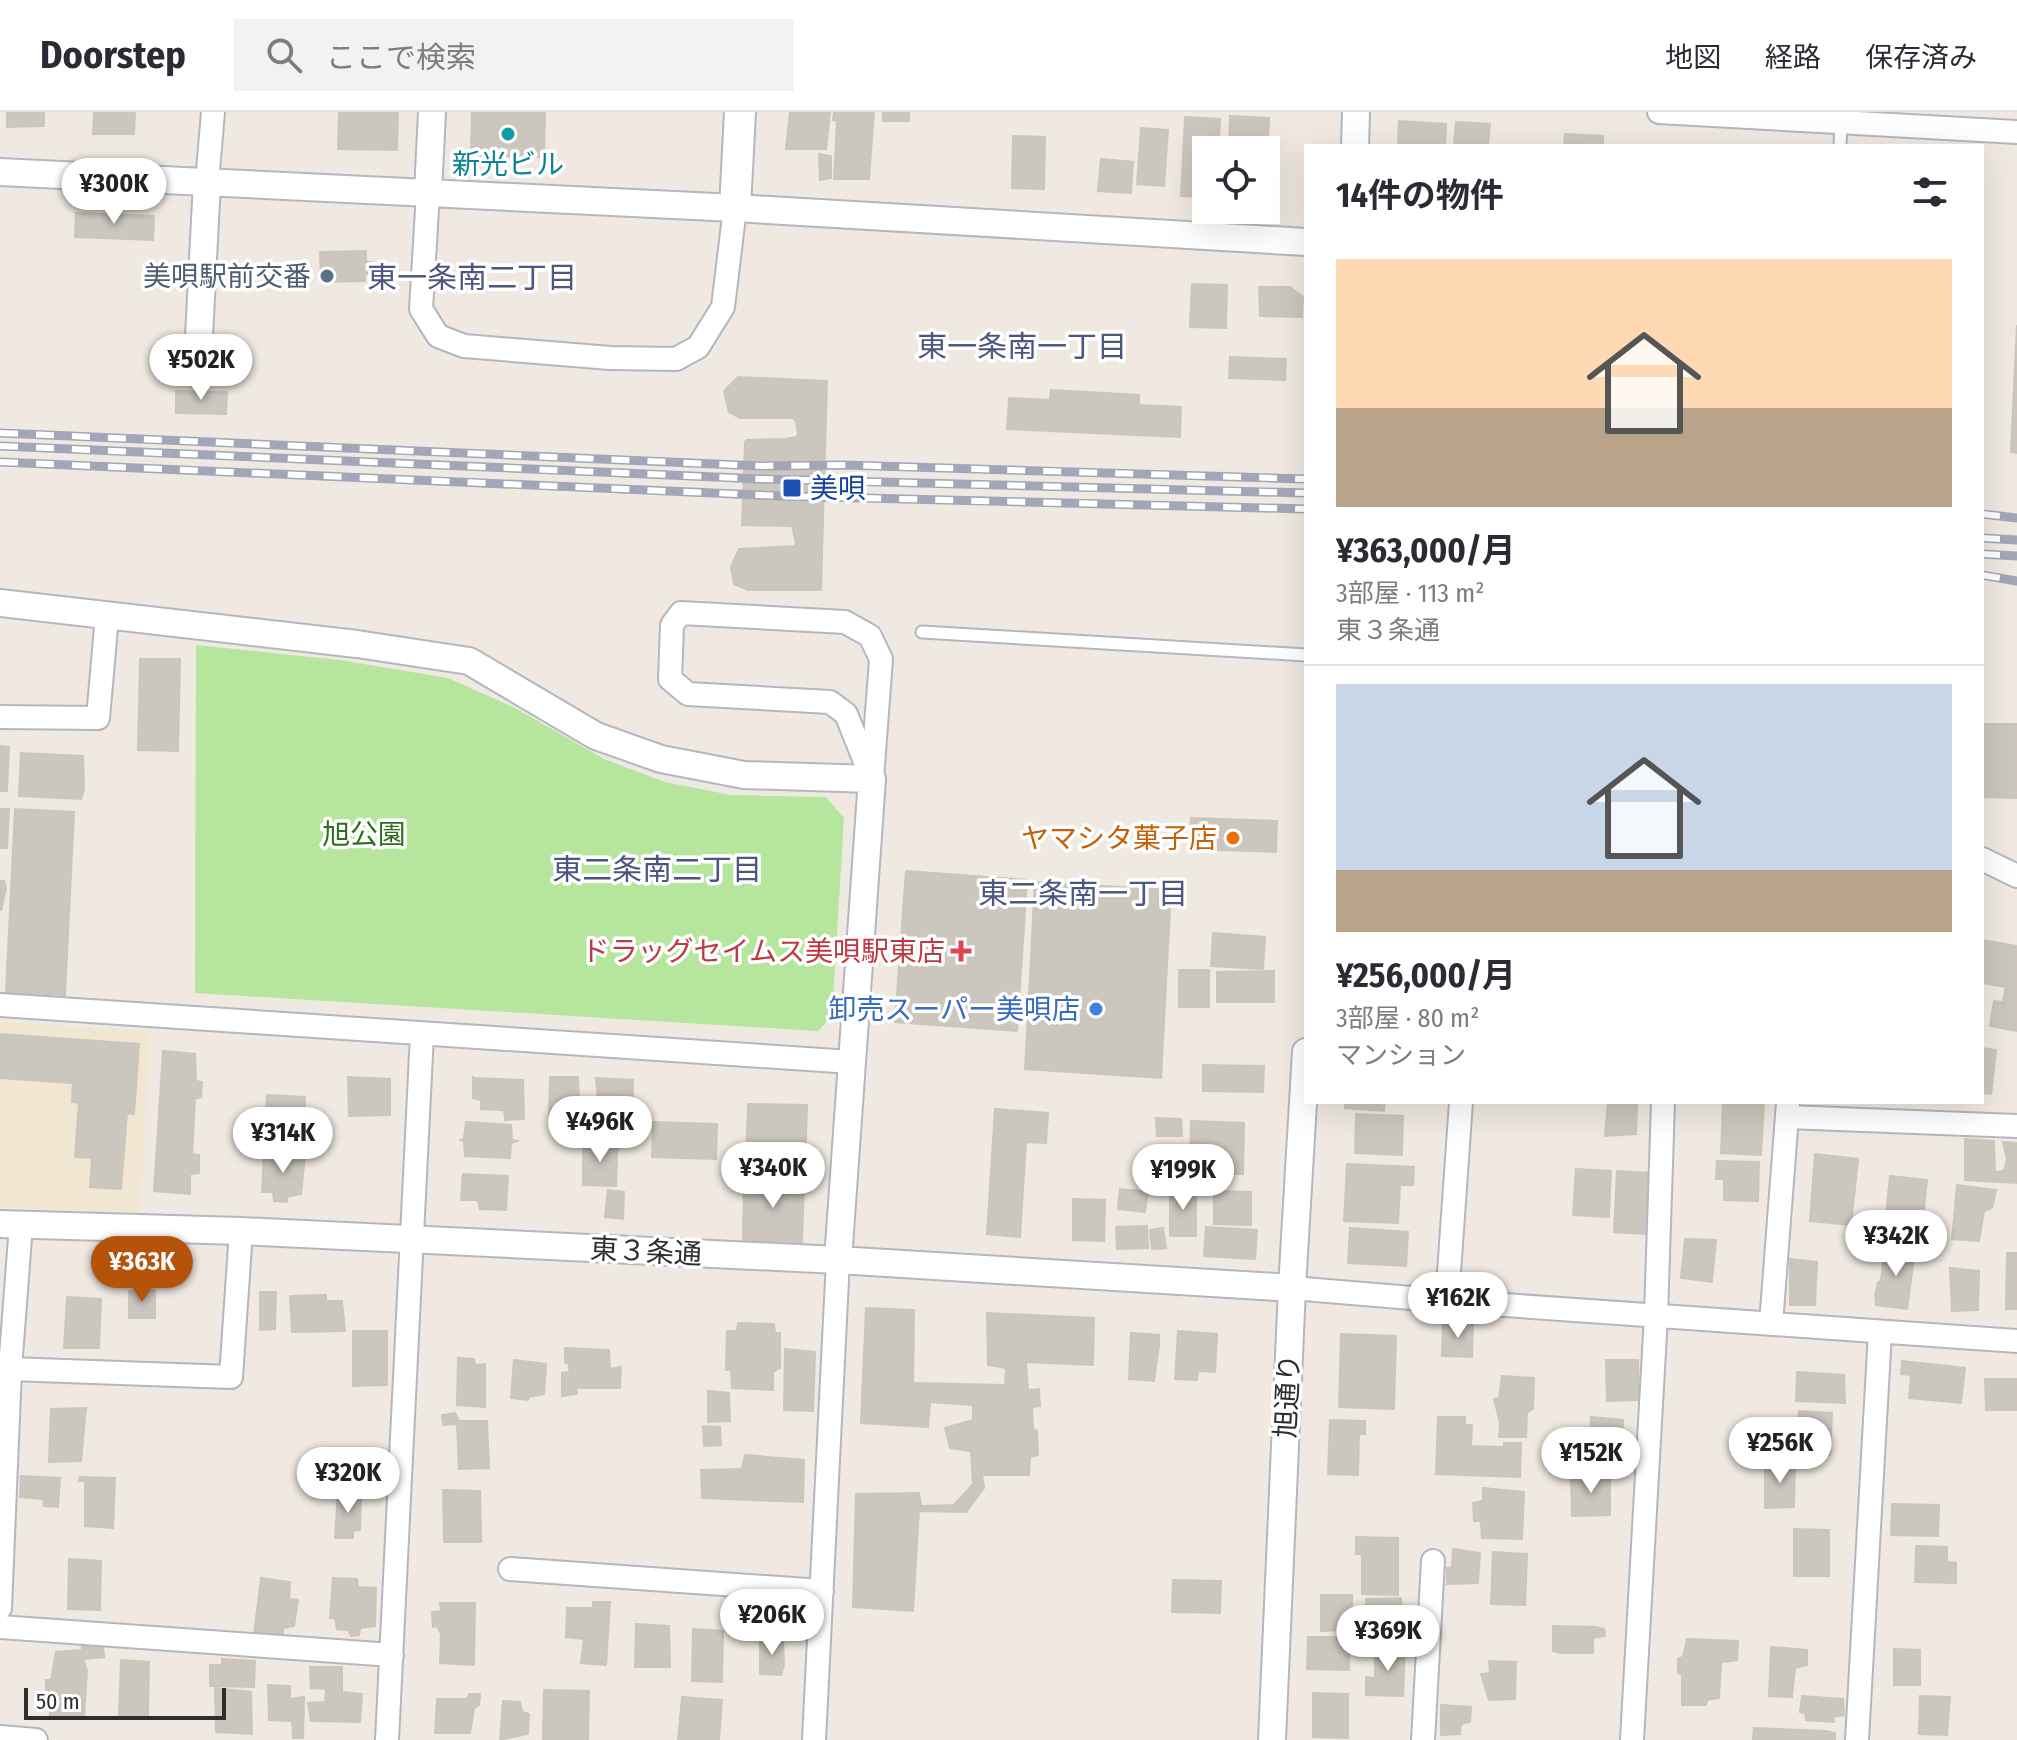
<!DOCTYPE html>
<html lang="ja">
<meta charset="utf-8">
<style>
:root{--surface:#fff;--page:#f2f2f3;--text:#2b2b33;--muted:#7c7c81;--line:#e1e1e2;--accent:#b45309}
body{margin:0;font-family:"Fira Sans Condensed","Noto Sans JP",sans-serif;background:var(--page);color:var(--text);height:100vh;display:flex;flex-direction:column;font-size:30px;white-space:nowrap}
*{box-sizing:border-box;margin:0}
p{font-size:26px;color:var(--muted)}
.icon{flex:none;width:44px;height:44px;fill:none;stroke:currentColor;stroke-width:2;stroke-linecap:round;stroke-linejoin:round}
.map{position:relative;flex:1;overflow:hidden}
.side{position:absolute;left:1304px;top:32px;width:680px;height:960px;display:flex;flex-direction:column;background:var(--surface);border-radius:0px;box-shadow:0 8px 32px #0002}
.side>*{flex:none}
.tools{position:absolute;left:1192px;top:24px;display:grid;gap:16px}
.tools a{display:grid;place-items:center;width:88px;height:88px;border-radius:0px;background:var(--surface);box-shadow:0 8px 32px #0002;font-size:40px}
.scale{position:absolute;left:24px;bottom:20px;width:202px;box-sizing:border-box;padding-left:8px;border:4px solid #2e2e2e;border-top:0;font-size:22px;line-height:28px;white-space:nowrap;color:#2e2e2e;-webkit-text-stroke:6px #fff;paint-order:stroke}
.price{position:absolute;translate:-50% -68px;padding:0 18px;border-radius:28px;background:#fff;color:#222;font-size:26px;line-height:52px;filter:drop-shadow(0 2px 4px #0008)}
.price::after{content:'';position:absolute;left:50%;top:48px;width:24px;height:18px;margin-left:-12px;background:inherit;clip-path:polygon(0 0,100% 0,50% 100%)}
.price.on{background:var(--accent);color:#fff}
ul{padding:0;list-style:none}
li{display:grid;align-content:center;gap:16px;height:424px;padding:0 32px}
li+li{border-top:2px solid var(--line)}
li span{display:grid;place-items:center;height:248px;border-radius:0px;color:#555}
li>.icon{margin-inline-start:auto}
span .icon{width:144px;height:144px;fill:#fffc;stroke-width:1}
li b{font-size:34px}
h2{display:flex;justify-content:space-between;align-items:center;height:96px;padding:0 32px;font-size:34px}
header{display:flex;align-items:center;gap:48px;box-sizing:border-box;height:112px;padding:0 40px;background:var(--surface);border-bottom:2px solid var(--line)}
header strong{font-size:38px}
nav{display:flex;gap:44px;margin-inline-start:auto;font-size:28px}
.search{width:560px;height:72px;background:var(--page);display:flex;align-items:center;gap:20px;box-sizing:border-box;padding:0 28px;border-radius:0px;color:var(--muted);font-size:30px}
.map>svg:first-child{display:block}
</style>
<header>
<strong>Doorstep</strong>
<div class="search"><svg class="icon" aria-label="search" viewBox="0 0 24 24"><circle cx="10" cy="10" r="6"/><path d="M15 15l6 6"/></svg>ここで検索</div>
<nav><a>地図</a><a>経路</a><a>保存済み</a></nav>
</header>
<div class="map">
<svg width="2017" height="1628" viewBox="0 0 2017 1628">
<rect width="100%" height="100%" fill="#efe9e1"/>
<path fill="#f0e6d1" d="M0,910L150,919L140,1103L0,1095Z"/>
<path fill="#b6e59e" d="M196,533L339,548L448,566L517,597L604,647L665,670L731,683L826,685L844,706L832,904L818,919L195,881Z"/>
<path fill="#cbc7bf" stroke="#cbc5ba" stroke-width="2" d="M7,0H44V14L7,15Z
M94,0H135L134,22H93Z
M339,0H398L397,38L338,37Z
M472,0H545L544,45L471,44Z
M790,0H830L826,37H786Z
M834,0H874L869,67H834L837,9L833,8Z
M883,0H909V9H883Z
M1230,4L1269,6L1266,69V38H1229Z
M1185,5L1220,7L1218,38H1206V85L1181,84Z
M1399,9L1446,12L1445,34H1398Z
M1456,10L1490,12L1488,34H1454Z
M1141,16L1168,18L1164,74L1137,72Z
M1565,22L1603,24V34H1564Z
M1013,24L1045,25L1044,77L1012,76Z
M819,42L831,44V66L820,68Z
M1101,47L1133,50L1131,81L1098,79Z
M76,101L154,104L153,128L75,125Z
M366,139V150H372V162H365V169L321,170L320,140Z
M1192,172L1227,173L1226,216L1190,215Z
M1259,175H1290L1303,185L1302,205L1260,204Z
M2017,213V341L2011,340Z
M1230,245L1286,247L1285,268L1229,266Z
M738,265L827,269L821,478H748L734,472L731,455L739,437L794,434L796,431L792,414L742,413L745,330L747,328L786,327L796,325L798,322L796,309L793,306H740L729,300L724,279Z
M1051,278L1139,283V293L1181,295L1180,325L1007,317L1009,286L1050,288Z
M176,279L227,280L226,302L176,301Z
M140,547H180L178,639L138,638Z
M1982,612H2017V686L1982,685Z
M0,634L9,635L7,679H0Z
M21,641L83,644L84,677L81,687L19,684Z
M0,697H9L7,736H0Z
M15,697L74,700L65,883L6,880Z
M1191,706L1277,709L1276,740L1190,737Z
M906,759L1027,768L1017,919L895,910Z
M0,769H4L6,776L1,799Z
M1035,770L1171,778L1161,966L1025,957Z
M1213,821L1265,825L1263,857L1211,854Z
M1982,828L2017,834V919L1990,914L1994,889L2003,890L2006,875L1982,871Z
M1179,858H1209V895H1179Z
M1274,859V890H1217V860Z
M0,922L139,932L134,1002L127,1001L121,1077L90,1075L92,1046L75,1045L79,991L72,990L73,971L0,966Z
M1982,936L1996,938L1991,982L1982,981Z
M163,939L195,942L196,969L202,970L201,985L195,987L192,1042L199,1043V1061L190,1062V1082L154,1079Z
M1203,953L1264,954L1263,980L1203,979Z
M473,964V966L523,968L524,1007L505,1008L504,998L481,997V988L473,986Z
M348,965L390,967V1003L349,1004Z
M550,965H578L579,989L598,988L596,966L633,968L632,1016L549,1013Z
M267,983L305,985L304,1021L292,1023L291,1028L283,1030L280,1022L265,1021Z
M1345,990H1385L1384,999L1345,996Z
M1608,990L1637,991L1636,1022L1605,1024Z
M1723,990H1764L1761,1043L1721,1041Z
M748,992L807,993L805,1055L746,1053Z
M995,997L1048,1001L1046,1031L1026,1030L1020,1125L987,1122Z
M1356,1002L1403,1004L1402,1043L1355,1041Z
M1156,1006L1181,1007L1182,1024H1157Z
M1191,1009L1244,1011L1243,1062L1190,1061Z
M466,1010L511,1013L512,1028L517,1029L511,1031L510,1046L465,1044L464,1030L461,1028L464,1027Z
M653,1010L717,1012L716,1047L652,1045Z
M1965,1027L1994,1029L1995,1060L2004,1059L2007,1047L2003,1030L2017,1031V1071L1965,1068Z
M615,1030L619,1034L617,1040L616,1074L583,1073V1033H580Z
M264,1041L305,1044L301,1082L287,1085V1090L274,1089L273,1080H262Z
M1815,1042L1858,1047L1851,1113L1810,1109Z
M1717,1049L1759,1050L1758,1089L1724,1088V1067H1716Z
M1347,1052L1414,1055L1413,1073H1400L1398,1111L1344,1109Z
M1576,1057L1611,1059L1609,1105L1573,1103Z
M1617,1059L1650,1061L1646,1122L1614,1120Z
M463,1062L508,1064L506,1098L480,1097L478,1088H461Z
M1890,1064L1927,1068L1922,1116L1885,1113Z
M744,1066L804,1068L802,1130L743,1129Z
M1957,1073L1996,1078L1992,1096L1984,1099L1979,1129L1952,1127Z
M1170,1076H1196V1124H1170Z
M1120,1077L1148,1080L1145,1100L1118,1097Z
M608,1078L624,1080L623,1107L605,1105Z
M1214,1079L1251,1080V1113L1214,1112Z
M1073,1087L1105,1088L1104,1129L1073,1128Z
M1147,1114L1148,1136L1117,1137L1116,1115Z
M1206,1115L1257,1118L1255,1147L1204,1144Z
M1163,1116L1166,1136L1152,1137L1150,1118Z
M1350,1116L1408,1120L1406,1154L1348,1151Z
M1685,1127L1716,1128L1712,1170L1681,1166Z
M1885,1134L1915,1138L1907,1197L1876,1193L1875,1183L1878,1170L1881,1169Z
M2007,1141H2017V1197H2006Z
M1790,1147L1817,1150L1815,1193H1790Z
M1950,1156L1979,1159L1978,1198L1952,1199Z
M155,1178V1206H129V1179Z
M260,1180H276L275,1217L260,1218Z
M326,1183V1189H342L345,1219L292,1220L290,1184Z
M67,1185L101,1187L99,1236H64Z
M866,1196L914,1198L913,1271L1005,1273L1006,1256L988,1253L987,1201L1094,1206L1093,1253L1026,1250L1028,1278L1039,1277L1040,1294L1032,1295L1033,1317L1037,1319L1038,1343L1030,1345L1029,1363H982L984,1376L966,1400L919,1399L913,1499L853,1495L856,1382L919,1381L921,1394L954,1393L973,1372L971,1339L950,1336L945,1316L973,1308V1293L930,1290L928,1315L861,1311Z
M738,1211L774,1212L775,1221H780V1256L773,1260V1278L732,1276L731,1258H726L727,1219H737Z
M1443,1212L1473,1213L1472,1245L1442,1244Z
M353,1219H387V1273L353,1274Z
M1178,1219L1217,1222L1215,1260L1198,1259L1197,1268L1175,1267Z
M1131,1221L1159,1223V1234L1154,1269L1129,1267Z
M1341,1222L1396,1224L1394,1297L1339,1295Z
M565,1236L609,1238L610,1257L621,1255L620,1276H576L577,1282L562,1284V1261L570,1260L568,1251H565Z
M785,1237L815,1240L813,1299L784,1298Z
M458,1246L474,1247L475,1253L485,1252V1295L457,1293Z
M514,1248L546,1252L544,1282L529,1285L528,1288L511,1286Z
M1606,1248H1638L1639,1288L1607,1289Z
M1902,1249L1965,1256L1961,1291L1909,1286L1911,1263L1901,1262Z
M1797,1260L1844,1263L1845,1291L1796,1289Z
M1502,1264L1534,1266L1533,1297L1527,1301L1526,1325H1499L1500,1310L1494,1287L1499,1286Z
M1985,1267H2017V1298H1986Z
M708,1279L729,1281L730,1309L708,1310Z
M86,1296L81,1349L49,1350L51,1297Z
M1799,1299L1832,1301L1830,1343L1799,1342Z
M455,1301L459,1309H487L489,1356L459,1357L457,1312L443,1313L442,1303Z
M1438,1305H1465V1313H1472L1471,1334L1504,1335V1331H1521L1520,1365L1436,1362Z
M1591,1305L1623,1308L1621,1356H1590Z
M1330,1308L1365,1309V1322H1359L1358,1363L1328,1362Z
M703,1314L720,1315L721,1333L704,1334Z
M745,1343L804,1348L803,1390L702,1386L701,1358L742,1357Z
M361,1344H385L386,1374H361Z
M1765,1351H1795L1794,1395L1765,1396Z
M1571,1363H1610V1403L1572,1404Z
M21,1364L60,1366L58,1395L44,1394L43,1387L20,1385Z
M80,1365L115,1366L113,1416L85,1414V1369H79Z
M1483,1376L1524,1380L1522,1427L1482,1426L1481,1409H1474L1473,1391L1483,1389Z
M443,1378L480,1379L481,1430H444Z
M344,1380L361,1382L360,1418L353,1419V1426H335L338,1381Z
M1892,1392L1939,1393L1938,1424L1891,1423Z
M1794,1417L1829,1418V1464H1794Z
M1356,1425L1398,1426V1483L1362,1482V1442H1356Z
M1916,1434L1947,1435V1450L1956,1451V1471L1915,1470Z
M1453,1437L1480,1441L1478,1471L1447,1472V1456L1452,1455Z
M1493,1440L1527,1442L1525,1493L1491,1492Z
M69,1447L101,1449L100,1498L68,1497Z
M261,1466L290,1470L289,1487L298,1488L294,1514L283,1516V1526L254,1523Z
M333,1466L357,1467L358,1475L376,1476L375,1514L360,1516L359,1523L351,1524L348,1518L337,1517L335,1506H330Z
M1173,1468L1221,1469L1220,1501L1172,1500Z
M1321,1483H1352V1518L1321,1519Z
M1401,1486L1402,1519L1367,1520L1366,1487Z
M593,1490H610L606,1553L581,1551L584,1527L566,1525L567,1496H593Z
M440,1491H475L474,1553L440,1551L441,1522L437,1514L433,1515L432,1500L441,1499Z
M636,1512L669,1514L670,1555H635Z
M1553,1514L1596,1515L1604,1517L1605,1524L1593,1526V1541H1560L1553,1539Z
M693,1517L723,1519L722,1570L692,1569Z
M1308,1525H1350L1349,1558L1307,1557Z
M1687,1527L1738,1529L1737,1548L1721,1550L1719,1586L1707,1588L1706,1593H1682V1562L1678,1561V1547L1683,1545Z
M760,1528L783,1529L784,1553L781,1563L760,1562Z
M82,1535H103L104,1545L83,1547L87,1559L84,1605H50L49,1590H46V1568H51L56,1540L82,1538Z
M1375,1535L1405,1536L1403,1584L1366,1583V1565L1375,1566Z
M1771,1535L1807,1538V1553L1795,1556L1792,1585L1769,1584Z
M1894,1537L1920,1538V1573H1894Z
M222,1547L255,1549L254,1575L210,1574V1553H222Z
M121,1548L149,1550L148,1604L119,1605Z
M1489,1549L1516,1550L1515,1587L1489,1588L1481,1562L1490,1561Z
M310,1555H342V1580L362,1582L360,1610L311,1609L308,1591L325,1590L326,1577L311,1576Z
M268,1573L290,1574V1587L304,1585L303,1626H293L292,1609L269,1608Z
M215,1576L251,1580L252,1622L216,1620Z
M544,1578L589,1579L588,1628H543Z
M1313,1581L1348,1582V1626L1313,1625Z
M469,1582H480L479,1593L474,1596L470,1621H435L437,1587H467Z
M1802,1584L1843,1587L1844,1603L1833,1605L1834,1610L1806,1608L1805,1601L1800,1600Z
M1920,1584L1950,1585L1947,1623L1919,1622Z
M682,1585L722,1588L719,1628H678Z
M503,1589L520,1590L522,1600L529,1602L528,1622L500,1628Z
M1441,1593L1471,1595L1470,1610L1461,1612L1460,1622L1441,1623Z
M1754,1616L1826,1619L1835,1621V1628H1753Z"/>
<g fill="none" stroke-linecap="round" stroke-linejoin="round">
<defs>
<path id="service" d="M1840,34L1841,9
M922,520L1306,543"/>
<path id="minor" d="M1659,0L2017,20
M207,70L213,0
M428,81L421,197L438,224L464,234L610,246L676,247L698,235L723,195L735,96
M681,501L845,510L870,524L881,547L872,667L846,602L830,590L688,582L670,567L672,513Z
M0,605L98,606L107,504
M1982,747L2017,764
M0,893L852,950
M1787,1005L2017,1014
M1292,1176L1447,1189L2017,1229
M1447,1189L1461,990
M1771,1212L1788,991
M10,1257L231,1265L241,1119
M510,1457L822,1479
M0,1496L10,1257L21,1113
M0,1515L392,1543
M0,1625L36,1628
M387,1628L422,922
M814,1628L838,1148
M1423,1628L1433,1449
M1632,1628L1656,1204L1663,990
M1857,1628L1880,1220"/>
<path id="tertiary" d="M1355,34L1356,0
M0,60L735,96L1306,130
M428,81L432,0
M199,224L207,70
M0,491L357,532L469,549L596,624L661,647L744,663L872,667L838,1148
M0,1112L241,1119L838,1148L1292,1176
M1272,1628L1292,1176L1306,940"/>
<path id="secondary" d="M735,96L740,0"/>
</defs>
<use href="#service" stroke="#b4b7c1" stroke-width="15"/>
<use href="#minor" stroke="#b4b7c1" stroke-width="26"/>
<use href="#tertiary" stroke="#b4b7c1" stroke-width="30"/>
<use href="#secondary" stroke="#b4b7c1" stroke-width="34"/>
<use href="#service" stroke="#fff" stroke-width="11"/>
<use href="#minor" stroke="#fff" stroke-width="22"/>
<use href="#tertiary" stroke="#fff" stroke-width="26"/>
<use href="#secondary" stroke="#fff" stroke-width="30"/>
<defs>
<path id="rail" d="M0,321L761,354L844,353L1306,367
M0,334L761,367L1306,381
M0,350L782,384L1306,397
M1982,402L2017,406
M1982,426L2017,428
M1982,442L2017,444
M1982,463L2017,469"/>
</defs>
<use href="#rail" stroke="#a3a6b8" stroke-width="9"/>
<use href="#rail" stroke="#fff" stroke-width="6" stroke-dasharray="18" stroke-linecap="butt"/>
</g>
<circle fill="#0f9aa8" stroke="#fff" stroke-width="3" cx="508" cy="22" r="8"/>
<circle fill="#5c6f8a" stroke="#fff" stroke-width="3" cx="327" cy="164" r="8"/>
<rect fill="#1a4fb4" stroke="#fff" stroke-width="3" x="782" y="366" width="20" height="20" rx="4"/>
<circle fill="#e8710a" stroke="#fff" stroke-width="3" cx="1233" cy="726" r="8"/>
<path fill="#e0444e" stroke="#fff" stroke-width="3" d="M957 827h8v8h8v8h-8v8h-8v-8h-8v-8h8z"/>
<circle fill="#3f7fe0" stroke="#fff" stroke-width="3" cx="1096" cy="897" r="8"/>
<g text-anchor="middle" stroke-width="7" stroke-linejoin="round" paint-order="stroke">
<g font-size="28" fill="#0d838f" stroke="#fff">
<text x="508" y="62">新光ビル</text>
</g>
<g font-size="28" fill="#4e5e75" stroke="#fff" text-anchor="end">
<text x="311" y="174">美唄駅前交番</text>
</g>
<g font-size="28" fill="#164399" stroke="#fff" text-anchor="start">
<text x="810" y="386">美唄</text>
</g>
<g font-size="28" fill="#2c6e1b" stroke="#fff">
<text x="364" y="732">旭公園</text>
</g>
<g font-size="28" fill="#c56008" stroke="#fff" text-anchor="end">
<text x="1217" y="736">ヤマシタ菓子店</text>
</g>
<g font-size="28" fill="#be3a42" stroke="#fff" text-anchor="end">
<text x="945" y="849">ドラッグセイムス美唄駅東店</text>
</g>
<g font-size="28" fill="#366cbe" stroke="#fff" text-anchor="end">
<text x="1080" y="907">卸売スーパー美唄店</text>
</g>
<g font-size="28" fill="#2e2e2e" stroke="#fff">
<text transform="translate(646 1139) rotate(3)" y="10">東３条通</text>
<text transform="translate(1287 1284) rotate(-87)" y="10">旭通り</text>
</g>
<g font-size="30" fill="#4d5680" stroke="#fff">
<text x="472" y="176">東一条南二丁目</text>
<text x="1022" y="245">東一条南一丁目</text>
<text x="657" y="768">東二条南二丁目</text>
<text x="1083" y="792">東二条南一丁目</text>
</g>
</g>
</svg>
<div class="tools">
<a><svg class="icon" aria-label="locate" viewBox="0 0 24 24"><circle cx="12" cy="12" r="6"/><path d="M12 2v4M12 18v4M2 12h4M18 12h4"/></svg></a>
</div>
<div class="scale">50 m</div>
<b class="price" style="left:114px;top:114px">¥300K</b>
<b class="price" style="left:201px;top:290px">¥502K</b>
<b class="price" style="left:600px;top:1052px">¥496K</b>
<b class="price" style="left:283px;top:1063px">¥314K</b>
<b class="price" style="left:773px;top:1098px">¥340K</b>
<b class="price" style="left:1183px;top:1100px">¥199K</b>
<b class="price" style="left:1896px;top:1166px">¥342K</b>
<b class="price on" style="left:142px;top:1192px">¥363K</b>
<b class="price" style="left:1458px;top:1228px">¥162K</b>
<b class="price" style="left:1780px;top:1373px">¥256K</b>
<b class="price" style="left:1591px;top:1383px">¥152K</b>
<b class="price" style="left:348px;top:1403px">¥320K</b>
<b class="price" style="left:772px;top:1545px">¥206K</b>
<b class="price" style="left:1388px;top:1561px">¥369K</b>
<section class="side">
<h2>14件の物件<svg class="icon" aria-label="filters" viewBox="0 0 24 24"><path d="M4 7h16M4 17h16"/><circle cx="9" cy="7" r="2"/><circle cx="15" cy="17" r="2"/></svg></h2>
<ul>
<li><span style="background:linear-gradient(#ffd9b3 60%,#b9a48a 0)"><svg class="icon" aria-label="home" viewBox="0 0 24 24"><path d="M3 11l9-7 9 7M6 9v11h12V9"/></svg></span><div><b>¥363,000/月</b><p>3部屋 · 113 m²</p><p>東３条通</p></div></li>
<li><span style="background:linear-gradient(#c9d6e8 75%,#b9a48a 0)"><svg class="icon" aria-label="home" viewBox="0 0 24 24"><path d="M3 11l9-7 9 7M6 9v11h12V9"/></svg></span><div><b>¥256,000/月</b><p>3部屋 · 80 m²</p><p>マンション</p></div></li>
</ul>
</section>
</div>
